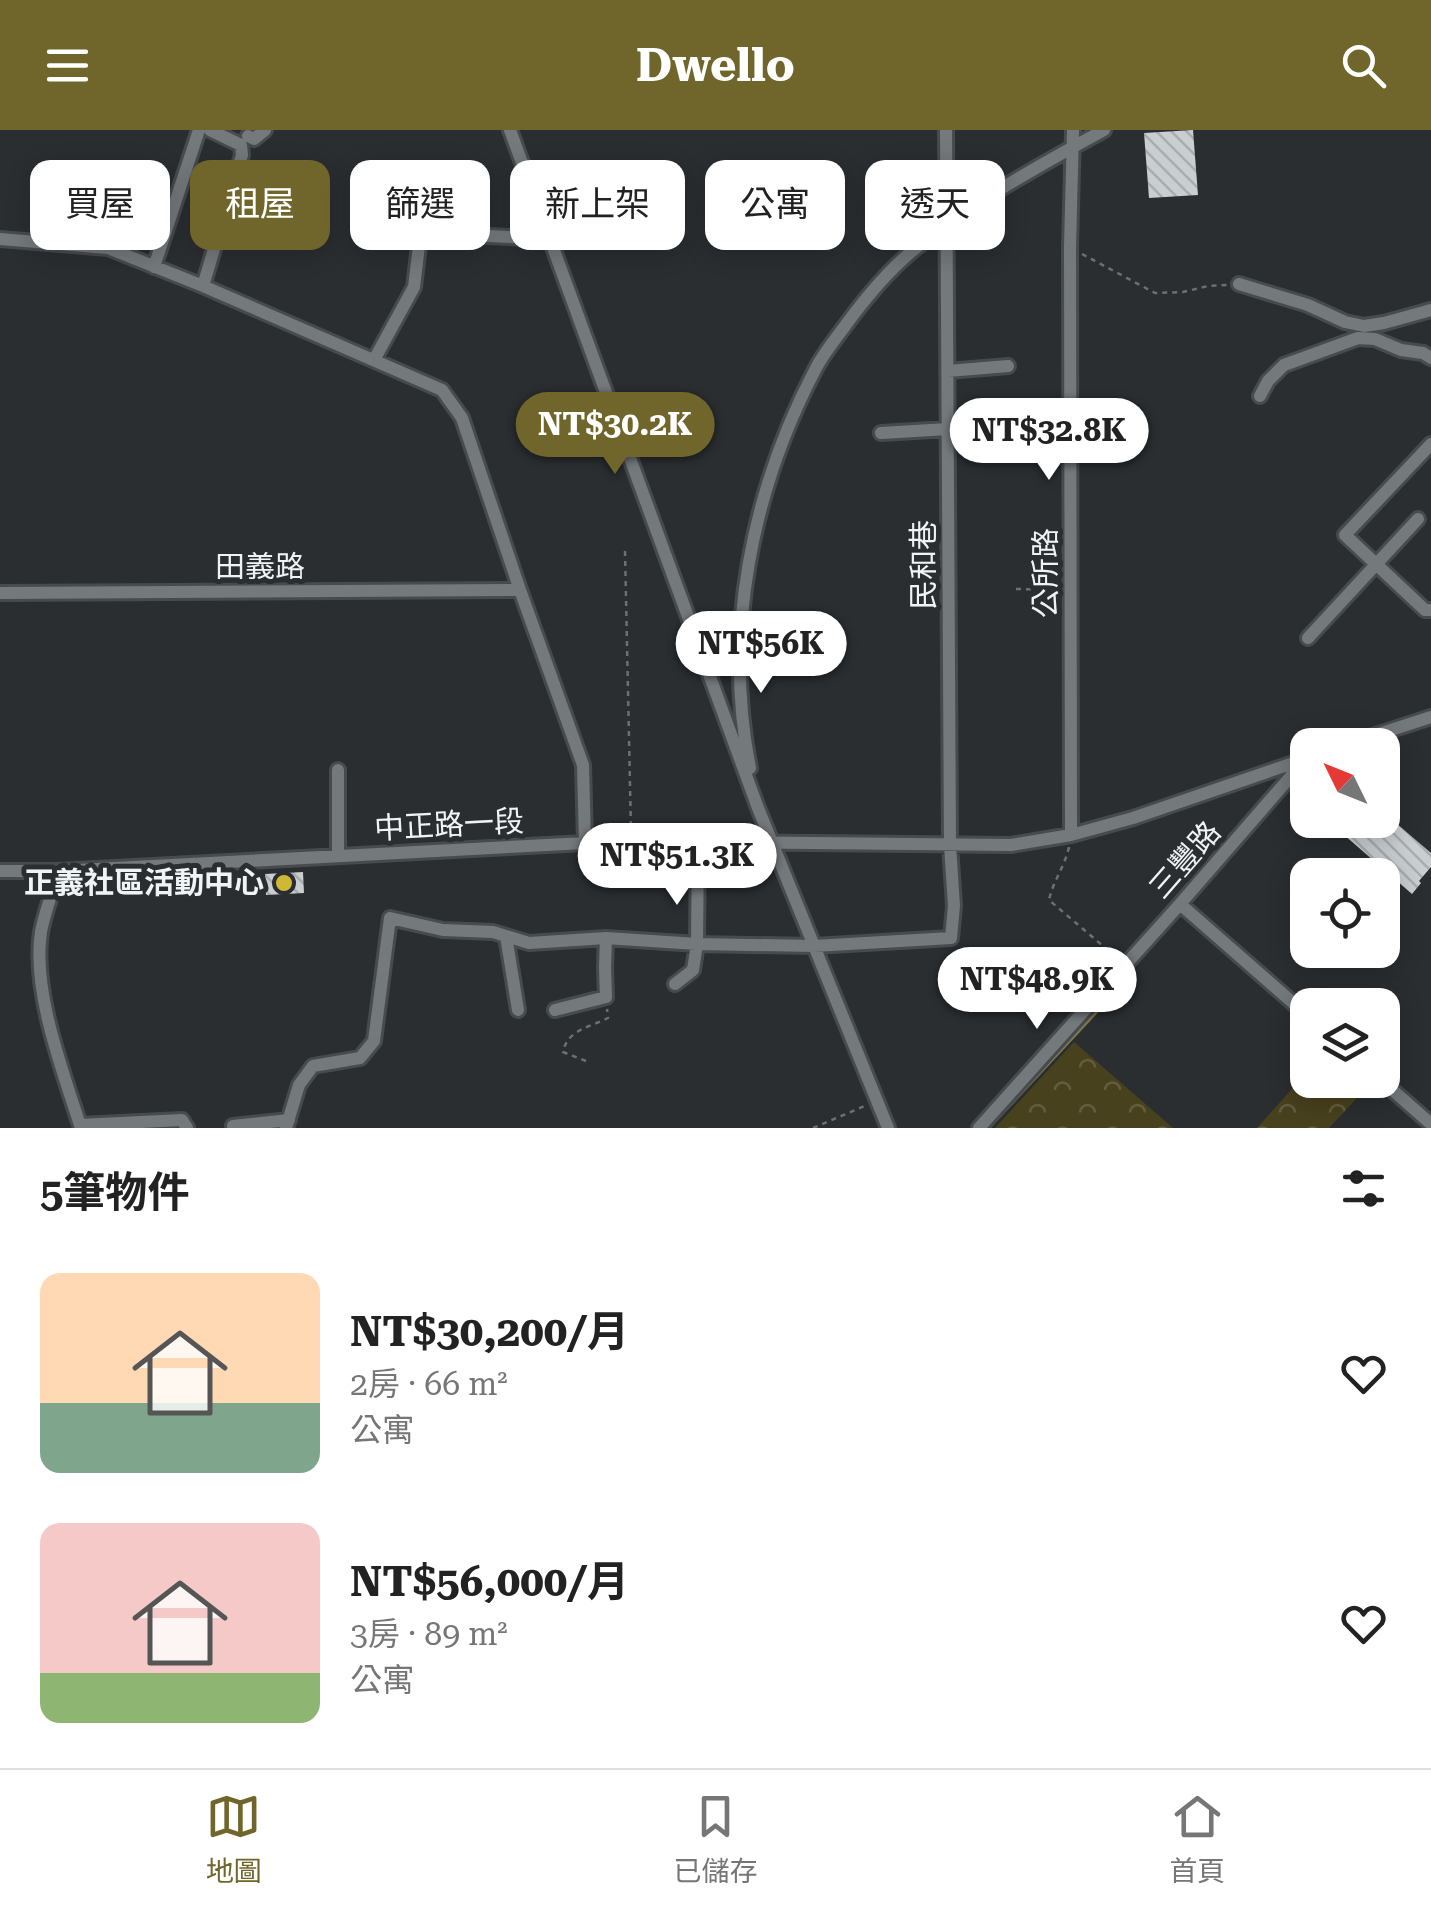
<!DOCTYPE html>
<html lang="zh-TW">
<meta charset="utf-8">
<style>
:root{--surface:#fff;--page:#f6f6f6;--text:#222;--muted:#767676;--line:#e0e0e0;--accent:#70662b}
body{margin:0;font-family:"Roboto Serif","Noto Sans TC",serif;background:var(--page);color:var(--text);height:100vh;display:flex;flex-direction:column;font-size:38px;white-space:nowrap}
*{box-sizing:border-box;margin:0}
p{font-size:32px;color:var(--muted)}
.icon{flex:none;width:55px;height:55px;fill:none;stroke:currentColor;stroke-width:2;stroke-linecap:round;stroke-linejoin:round}
.map{position:relative;height:998px;overflow:hidden}
.panel{display:flex;flex-direction:column;background:var(--surface);flex:1}
.panel>*{flex:none}
.banner{position:absolute;left:30px;top:30px;width:1372px;height:90px;display:flex;gap:20px}
.needle{width:65px;rotate:313deg}
.buttons{position:absolute;left:1290px;top:598px;display:grid;gap:20px}
.buttons a{display:grid;place-items:center;width:110px;height:110px;border-radius:20px;background:var(--surface);box-shadow:0 5px 25px #0003;font-size:50px}
.price{position:absolute;translate:-50% -85px;padding:0 22px;border-radius:35px;background:#fff;color:#222;font-size:32px;line-height:65px;filter:drop-shadow(0 2px 5px #0008)}
.price::after{content:'';position:absolute;left:50%;top:60px;width:30px;height:22px;margin-left:-15px;background:inherit;clip-path:polygon(0 0,100% 0,50% 100%)}
.price.selected{background:var(--accent);color:#fff}
ul{padding:0;list-style:none}
li{display:flex;align-items:center;gap:30px;height:250px;padding:0 40px}
li span{display:grid;place-items:center;flex:none;width:280px;height:200px;border-radius:20px;color:#555}
li>.icon{margin-inline-start:auto}
span .icon{width:120px;height:120px;fill:#fffc;stroke-width:1}
li b{font-size:42px}
h2{display:flex;justify-content:space-between;align-items:center;height:120px;padding:0 40px;font-size:42px}
.chip{padding:0 35px;border-radius:20px;background:var(--surface);box-shadow:0 5px 25px #0003;font-size:35px;line-height:90px}
.chip.selected{background:var(--accent);color:#fff}
header{display:flex;justify-content:space-between;align-items:center;height:130px;padding:0 40px;background:var(--accent);color:#fff;font-size:45px;font-weight:700}
.dock{display:flex;justify-content:space-around;align-items:center;height:140px;border-top:2px solid var(--line);background:var(--surface);font-size:28px;color:var(--muted)}
.dock a{display:grid;justify-items:center;gap:5px}
.dock .selected{color:var(--accent)}
.map>svg:first-child{display:block}
</style>
<header><svg class="icon" aria-label="menu" viewBox="0 0 24 24"><path d="M4 6h16M4 12h16M4 18h16"/></svg>Dwello<svg class="icon" aria-label="search" viewBox="0 0 24 24"><circle cx="10" cy="10" r="6"/><path d="M15 15l6 6"/></svg></header>
<div class="map">
<svg width="1431" height="998" viewBox="0 0 1431 998">
<defs>
<pattern id="forest-crowns" width="20" height="18" patternUnits="userSpaceOnUse" patternTransform="scale(2.5)"><rect width="20" height="18" fill="#48411e"/><path d="M2 6a3 3 0 1 1 6 0M12 15a3 3 0 1 1 6 0" fill="none" stroke="#635d3f"/></pattern>
<pattern id="building-back-hatch" width="6" height="6" patternUnits="userSpaceOnUse" patternTransform="scale(2.5)"><rect width="6" height="6" fill="#c9ced1"/><path d="M-1 5l2 2M0 0l6 6M5-1l2 2" fill="none" stroke="#a9adaf"/></pattern>
</defs>
<rect width="100%" height="100%" fill="#2a2e31"/>
<path fill="url(#forest-crowns)" d="M1074,912L1173,998H995Z
M1307,942L1308,950H1362L1369,955L1329,998H1257Z"/>
<g fill="none" stroke-linecap="round" stroke-linejoin="round">
<path stroke="#7f784e" stroke-width="4" d="M988,998L1120,856L1123,844"/>
</g>
<path fill="url(#building-back-hatch)" d="M1193,0L1198,65L1149,68L1144,3Z
M1382,681L1431,723V737L1419,751L1421,753L1412,764L1343,704L1355,690H1382Z
M303,742L304,763L266,765L265,744Z"/>
<g fill="none" stroke-linecap="round" stroke-linejoin="round">
<defs>
<path id="minor" d="M510,0L758,678L888,998
M248,6L254,9L265,0
M0,109L108,118L203,156L442,260L462,288L520,460L583,635L585,713
M154,137L199,0
M1239,154L1308,175L1345,192L1364,196L1384,193L1431,180
M203,156L242,25L241,15L210,0
M374,230L414,157L419,116L424,103L551,109
M948,241L1008,236
M1260,266L1268,251L1284,235L1358,208L1375,209L1401,220L1423,223L1431,228
M881,303L948,299
M1431,314L1345,405L1425,480H1431
M0,463L520,460
M1308,508L1418,389
M1345,615L1431,587
M750,638C723,504 752,360 815,240C823,224 835,210 845,196C864,170 886,143 911,122C966,76 1040,35 1104,0
M338,640V726
M1071,705L1070,117L1073,0
M0,741H59L585,713L710,712L1011,715L1071,705L1133,688L1308,628
M59,741C53,761 45,781 41,802C32,860 62,939 80,995L182,990L187,998
M1180,774L1308,886
M506,806L518,880
M675,854L693,840L697,814L698,712
M555,880L606,867L605,837L606,808
M1381,950L1431,994
M233,996L289,990
M286,998L299,955L313,936L360,928L374,911L390,788L443,800L493,802L529,813L606,808L697,814L814,816L951,808L954,776L950,715L946,0
M979,998L1180,774L1305,630"/>
</defs>
<use href="#minor" stroke="#484b4e" stroke-width="18"/>
<path stroke="#6c7073" stroke-width="2.5" stroke-dasharray="5 5" stroke-linecap="butt" d="M1082,124L1155,163L1183,162L1208,156L1228,155
M625,421L631,701
M1016,459L1059,460
M1069,717C1065,736 1053,751 1049,770L1117,828
M586,931L563,922C567,900 590,897 608,888L607,879
M813,998L867,975"/>
<use href="#minor" stroke="#74797c" stroke-width="12"/>
</g>
<circle fill="#d0b837" stroke="#2a2e31" stroke-width="4" cx="284" cy="753" r="10"/>
<g text-anchor="middle" stroke-width="10" stroke-linejoin="round" paint-order="stroke">
<g font-size="30" fill="#f0f3f5" stroke="#2a2e31">
<text transform="translate(924 435) rotate(-90)" y="10">民和巷</text>
<text x="260" y="447">田義路</text>
<text transform="translate(1046 443) rotate(-90)" y="10">公所路</text>
<text transform="translate(449 695) rotate(-3)" y="10">中正路一段</text>
<text transform="translate(1185 730) rotate(-49)" y="10">三豐路</text>
</g>
<g font-size="30" font-weight="bold" fill="#f0f3f5" stroke="#2a2e31" text-anchor="end">
<text x="264" y="763">正義社區活動中心</text>
</g>
</g>
</svg>
<div class="buttons">
<a><svg class="needle" viewBox="-14 -14 28 28"><path d="M0-13l5 13h-10z" fill="#e53935"/><path d="M0 13l5-13h-10z" fill="#767676"/></svg></a>
<a><svg class="icon" aria-label="locate" viewBox="0 0 24 24"><circle cx="12" cy="12" r="6"/><path d="M12 2v4M12 18v4M2 12h4M18 12h4"/></svg></a>
<a><svg class="icon" aria-label="layers" viewBox="0 0 24 24"><path d="M12 4l9 5-9 5-9-5zM3 14l9 5 9-5"/></svg></a>
</div>
<b class="price selected" style="left:615px;top:347px">NT$30.2K</b>
<b class="price" style="left:1049px;top:353px">NT$32.8K</b>
<b class="price" style="left:761px;top:566px">NT$56K</b>
<b class="price" style="left:677px;top:778px">NT$51.3K</b>
<b class="price" style="left:1037px;top:902px">NT$48.9K</b>
<div class="banner">
<a class="chip">買屋</a>
<a class="chip selected">租屋</a>
<a class="chip">篩選</a>
<a class="chip">新上架</a>
<a class="chip">公寓</a>
<a class="chip">透天</a>
</div>
</div>
<section class="panel">
<h2>5筆物件<svg class="icon" aria-label="filters" viewBox="0 0 24 24"><path d="M4 7h16M4 17h16"/><circle cx="9" cy="7" r="2"/><circle cx="15" cy="17" r="2"/></svg></h2>
<ul>
<li><span style="background:linear-gradient(#ffd9b3 65%,#7fa58c 0)"><svg class="icon" aria-label="home" viewBox="0 0 24 24"><path d="M3 11l9-7 9 7M6 9v11h12V9"/></svg></span><div><b>NT$30,200/月</b><p>2房 · 66 m²</p><p>公寓</p></div><svg class="icon" aria-label="heart" viewBox="0 0 24 24"><path d="M12 20l-8-8c-3-5 5-10 8-4 3-6 11-1 8 4z"/></svg></li>
<li><span style="background:linear-gradient(#f6c9c9 75%,#8fb573 0)"><svg class="icon" aria-label="home" viewBox="0 0 24 24"><path d="M3 11l9-7 9 7M6 9v11h12V9"/></svg></span><div><b>NT$56,000/月</b><p>3房 · 89 m²</p><p>公寓</p></div><svg class="icon" aria-label="heart" viewBox="0 0 24 24"><path d="M12 20l-8-8c-3-5 5-10 8-4 3-6 11-1 8 4z"/></svg></li>
</ul>
</section>
<nav class="dock">
<a class="selected"><svg class="icon" aria-label="map" viewBox="0 0 24 24"><path d="M3 6l6-2 6 2 6-2v14l-6 2-6-2-6 2zM9 4v14M15 6v14"/></svg>地圖</a>
<a><svg class="icon" aria-label="saved" viewBox="0 0 24 24"><path d="M7 4h10v16l-5-4-5 4z"/></svg>已儲存</a>
<a><svg class="icon" aria-label="home" viewBox="0 0 24 24"><path d="M3 11l9-7 9 7M6 9v11h12V9"/></svg>首頁</a>
</nav>
